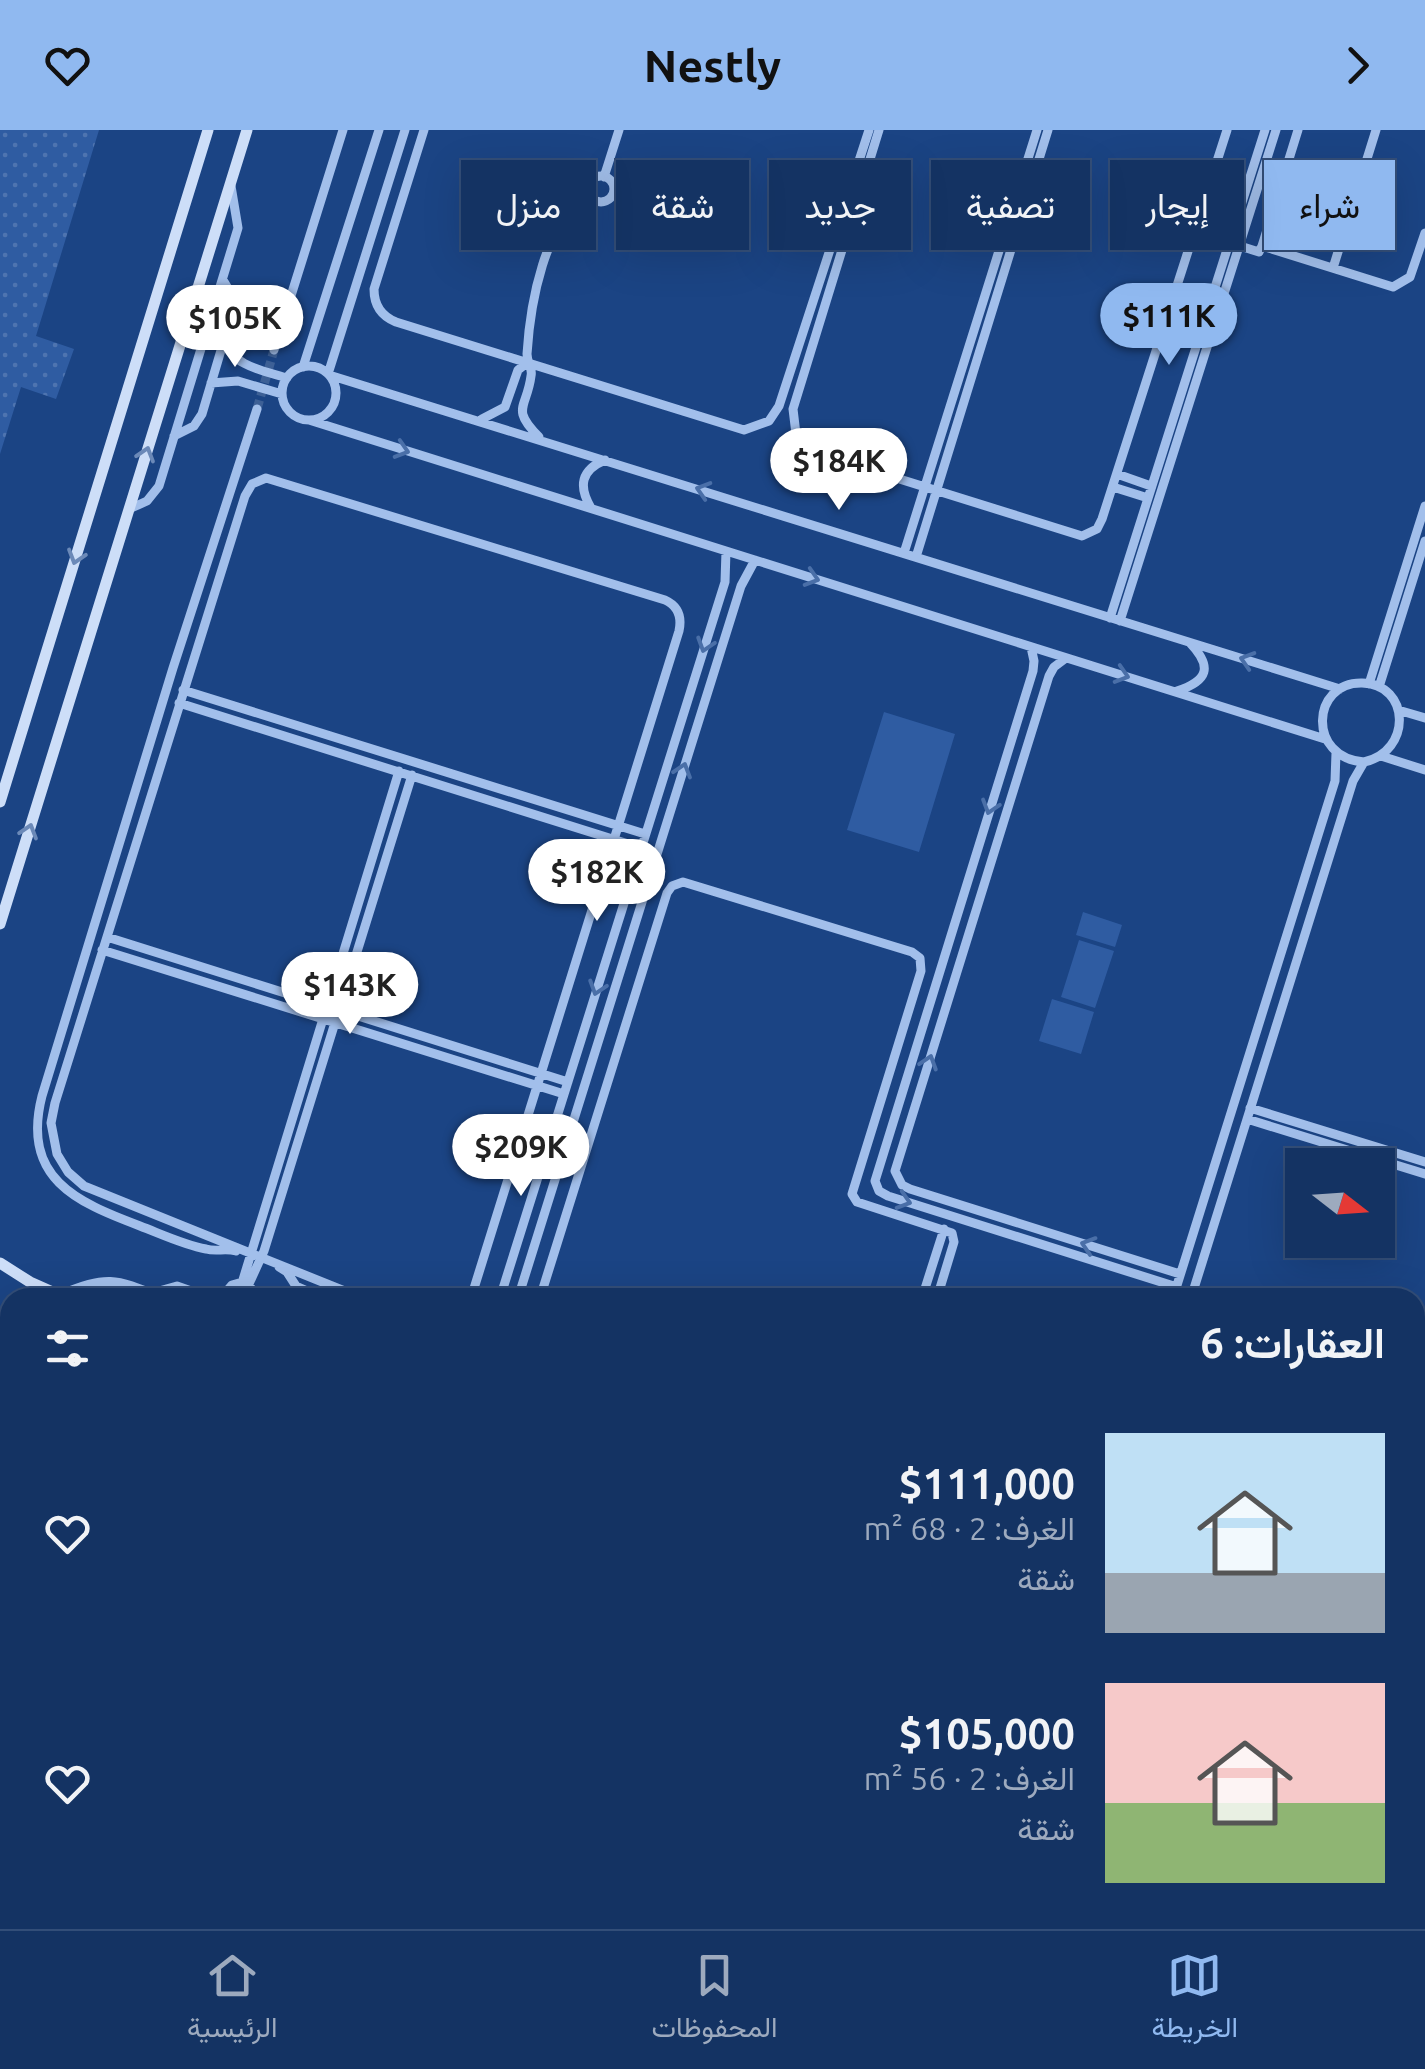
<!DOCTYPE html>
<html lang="ar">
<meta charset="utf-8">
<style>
:root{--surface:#143363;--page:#213f6c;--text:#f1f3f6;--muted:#9daabe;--line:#334e78;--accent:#90b9f0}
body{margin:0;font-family:Ubuntu,Vazirmatn,sans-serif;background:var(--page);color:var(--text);direction:rtl;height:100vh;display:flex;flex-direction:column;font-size:38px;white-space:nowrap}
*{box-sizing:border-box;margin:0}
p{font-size:32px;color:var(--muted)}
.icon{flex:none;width:55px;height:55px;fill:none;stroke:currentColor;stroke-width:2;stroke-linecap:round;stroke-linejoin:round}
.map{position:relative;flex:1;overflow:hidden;direction:ltr}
.panel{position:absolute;left:0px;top:1158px;width:1425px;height:642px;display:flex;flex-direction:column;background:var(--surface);border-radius:30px 30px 0 0;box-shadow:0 10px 40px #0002,0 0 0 2px var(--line);direction:rtl}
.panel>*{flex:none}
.top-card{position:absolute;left:30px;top:30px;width:1365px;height:90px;direction:rtl;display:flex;gap:20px}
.needle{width:65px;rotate:107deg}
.buttons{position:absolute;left:1285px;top:1018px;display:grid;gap:20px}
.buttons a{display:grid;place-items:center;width:110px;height:110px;border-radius:0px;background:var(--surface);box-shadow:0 10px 40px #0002,0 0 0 2px var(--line);font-size:50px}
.price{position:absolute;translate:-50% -85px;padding:0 22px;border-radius:35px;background:#fff;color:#222;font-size:32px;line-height:65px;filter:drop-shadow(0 2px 5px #0008)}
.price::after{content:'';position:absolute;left:50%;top:60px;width:30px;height:22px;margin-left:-15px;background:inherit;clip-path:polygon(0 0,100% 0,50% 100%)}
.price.current{background:var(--accent);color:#111}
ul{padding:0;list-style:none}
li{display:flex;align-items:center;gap:30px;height:250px;padding:0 40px}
li span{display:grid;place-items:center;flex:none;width:280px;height:200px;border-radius:0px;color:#555}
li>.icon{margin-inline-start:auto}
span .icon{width:120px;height:120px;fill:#fffc;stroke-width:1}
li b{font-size:42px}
h2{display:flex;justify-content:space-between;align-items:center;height:120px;padding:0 40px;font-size:42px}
.pill{padding:0 35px;border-radius:0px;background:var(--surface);box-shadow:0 10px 40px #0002,0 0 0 2px var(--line);font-size:35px;line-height:90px}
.pill.current{background:var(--accent);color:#111}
header{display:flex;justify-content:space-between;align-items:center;height:130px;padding:0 40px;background:var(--accent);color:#111;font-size:45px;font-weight:600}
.menu{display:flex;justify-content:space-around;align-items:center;height:140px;border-top:2px solid var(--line);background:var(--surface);font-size:28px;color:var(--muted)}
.menu a{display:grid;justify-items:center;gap:5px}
.menu .current{color:var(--accent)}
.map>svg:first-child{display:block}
</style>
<header><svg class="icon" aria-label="forward" viewBox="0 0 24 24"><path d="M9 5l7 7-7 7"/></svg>Nestly<svg class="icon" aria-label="heart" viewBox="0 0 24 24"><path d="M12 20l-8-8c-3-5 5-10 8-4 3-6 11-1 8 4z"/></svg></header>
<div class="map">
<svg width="1425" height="1799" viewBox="0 0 1425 1799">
<defs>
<pattern id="park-dots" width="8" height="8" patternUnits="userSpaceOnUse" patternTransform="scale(2.5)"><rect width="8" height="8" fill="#2f5ca2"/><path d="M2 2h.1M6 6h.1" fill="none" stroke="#4e74b0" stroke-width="1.8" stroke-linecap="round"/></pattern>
</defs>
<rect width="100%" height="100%" fill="#1b4484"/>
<path fill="#2f5ca2" d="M884,582L955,604L919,722L847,700Z
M1083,782L1122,795L1115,817L1076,805Z
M1079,810L1114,821L1095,878L1061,867Z
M1052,869L1094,882L1081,924L1039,911Z"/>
<path fill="url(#park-dots)" d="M0,0H99L36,206L74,219L56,269L21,257L0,324Z"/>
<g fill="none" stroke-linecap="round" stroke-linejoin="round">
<path stroke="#3d6096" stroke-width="9" stroke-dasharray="9 4.5" stroke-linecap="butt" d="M257,279L274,220"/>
<path stroke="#a2bfeb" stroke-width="9" d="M424,0L374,159C374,175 381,186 396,192L744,300L769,291L779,276L869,0
M879,0L793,279L796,304L813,322L1082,406L1097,399L1102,389L1227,0
M1298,0L1262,116L1393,157L1410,147L1425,103
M588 59a13 13 0 1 1 26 0a13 13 0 1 1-26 0Z
M604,47L619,0
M1199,89L1234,101
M1195,102L1230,113
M1240,116L1259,122L1262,116
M1333,138L1376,0
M224,210C231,236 265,241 287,248
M274,220L343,0
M282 263a27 27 0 1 1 54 0a27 27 0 1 1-54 0Z
M303,237L379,0
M328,244L405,0
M329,245L1340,559
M211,253L238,251L282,264
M482,289L505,277L518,240L527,233
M309,290L1325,609
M174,306L194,296L202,284L233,180L232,165L223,150
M539,307C510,278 527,278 531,246C533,237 527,233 527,224C530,176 544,89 590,65
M1117,344L1151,356
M1113,357L1148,368
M591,378C578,356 581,340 605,330
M129,379L147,371L159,356L238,98L231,56
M904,423L1037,0
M916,427L1048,0
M1110,488L1265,0
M1120,491L1276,0
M1031,517L1034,531L1033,541L875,1051L879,1061L888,1066L1177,1157
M1066,528L1054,537L1049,546L895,1041L902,1055L910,1059L1180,1144
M1369,554L1425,376
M1379,557L1425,411
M183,560L645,704
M1177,561C1208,551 1213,537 1190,513
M179,573L641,718
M1398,580L1425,588
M1381,626L1425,640
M107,807L568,952
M102,820L564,964
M1250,978L1425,1032
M1247,989L1425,1044
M236,1121C225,1118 216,1122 206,1119C184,1115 161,1104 140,1096C76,1072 21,1048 42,966L173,538L257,279
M279,1137L287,1142L296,1156L323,1168
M242,1153L399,641
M248,1156L264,1121L412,645
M152,1163L177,1156L211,1168
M59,1165C109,1145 114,1148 163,1168
M221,1168L232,1155L239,1153L252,1159L253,1168
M362,1168L84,1056L68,1042L57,1024L51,993L55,973L245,366L252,354L266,348L665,470C678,476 682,487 679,501L471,1168
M500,1168L725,452L726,421
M518,1168L741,456L755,430
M540,1168L667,763L672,756L683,752L912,822L920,828L921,841L852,1064L857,1072L952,1103L954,1112L937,1168
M922,1168L944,1099
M1173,1168L1335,651L1336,623
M1191,1168L1353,651L1364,632C1412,622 1411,554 1362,553C1311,552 1307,628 1364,632
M1415,1418L1425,1385"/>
<path stroke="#cddef8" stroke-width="11" d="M0,672L208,0
M0,794L247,0
M0,1133L30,1152L66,1168
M0,1184L10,1186
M1179,1790L1190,1799
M1229,1790L1244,1799"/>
</g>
<defs><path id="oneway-chevron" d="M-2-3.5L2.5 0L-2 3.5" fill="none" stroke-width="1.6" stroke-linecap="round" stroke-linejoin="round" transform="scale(2.5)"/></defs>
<g stroke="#4a6fa8">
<use href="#oneway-chevron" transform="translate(402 320) rotate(17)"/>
<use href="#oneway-chevron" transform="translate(703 360) rotate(-163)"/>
<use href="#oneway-chevron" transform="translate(812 448) rotate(17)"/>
<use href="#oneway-chevron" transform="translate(705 515) rotate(108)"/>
<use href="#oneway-chevron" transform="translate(1247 530) rotate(-163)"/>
<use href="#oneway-chevron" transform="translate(1122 545) rotate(17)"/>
<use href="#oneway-chevron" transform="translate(683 640) rotate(-73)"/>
<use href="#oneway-chevron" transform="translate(990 677) rotate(107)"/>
<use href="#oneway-chevron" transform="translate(597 858) rotate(108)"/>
<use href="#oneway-chevron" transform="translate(929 932) rotate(-72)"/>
<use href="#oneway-chevron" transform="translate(904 1071) rotate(17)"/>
<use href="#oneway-chevron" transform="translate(1088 1115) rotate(-162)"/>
</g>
<g stroke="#6b89b8">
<use href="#oneway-chevron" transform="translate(146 324) rotate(-73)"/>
<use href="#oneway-chevron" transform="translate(76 427) rotate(107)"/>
<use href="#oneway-chevron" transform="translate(29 701) rotate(-73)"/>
</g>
</svg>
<div class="buttons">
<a><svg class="needle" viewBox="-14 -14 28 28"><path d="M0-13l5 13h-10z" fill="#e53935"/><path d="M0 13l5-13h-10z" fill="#9daabe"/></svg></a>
</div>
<b class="price current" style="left:1169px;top:238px">$111K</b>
<b class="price" style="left:235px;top:240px">$105K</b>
<b class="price" style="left:839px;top:383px">$184K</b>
<b class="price" style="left:597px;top:794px">$182K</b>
<b class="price" style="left:350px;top:907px">$143K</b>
<b class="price" style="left:521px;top:1069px">$209K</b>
<div class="top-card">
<a class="pill current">شراء</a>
<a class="pill">إيجار</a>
<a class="pill">تصفية</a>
<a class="pill">جديد</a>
<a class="pill">شقة</a>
<a class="pill">منزل</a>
</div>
<section class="panel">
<h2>العقارات: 6<svg class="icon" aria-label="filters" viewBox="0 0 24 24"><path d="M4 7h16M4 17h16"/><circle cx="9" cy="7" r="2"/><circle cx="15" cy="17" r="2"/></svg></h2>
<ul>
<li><span style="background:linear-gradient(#bfe0f5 70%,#9aa5b1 0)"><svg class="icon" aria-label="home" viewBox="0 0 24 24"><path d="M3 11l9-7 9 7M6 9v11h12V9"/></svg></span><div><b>$111,000</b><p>الغرف: 2 · 68 m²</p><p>شقة</p></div><svg class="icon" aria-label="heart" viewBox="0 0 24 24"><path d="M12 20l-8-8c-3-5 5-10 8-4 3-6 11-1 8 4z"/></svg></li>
<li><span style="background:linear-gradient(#f6c9c9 60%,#8fb573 0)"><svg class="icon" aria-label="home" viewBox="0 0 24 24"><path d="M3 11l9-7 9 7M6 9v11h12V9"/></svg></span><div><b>$105,000</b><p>الغرف: 2 · 56 m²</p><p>شقة</p></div><svg class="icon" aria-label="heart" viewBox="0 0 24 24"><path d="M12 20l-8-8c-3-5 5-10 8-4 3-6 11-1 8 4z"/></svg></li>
</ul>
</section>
</div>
<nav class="menu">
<a class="current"><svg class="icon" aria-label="map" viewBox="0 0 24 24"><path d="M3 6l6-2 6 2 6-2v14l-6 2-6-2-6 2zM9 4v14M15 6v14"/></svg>الخريطة</a>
<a><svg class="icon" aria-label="saved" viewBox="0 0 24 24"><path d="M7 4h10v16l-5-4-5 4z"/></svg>المحفوظات</a>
<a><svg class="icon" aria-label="home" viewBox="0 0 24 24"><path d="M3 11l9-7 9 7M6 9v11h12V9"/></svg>الرئيسية</a>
</nav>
